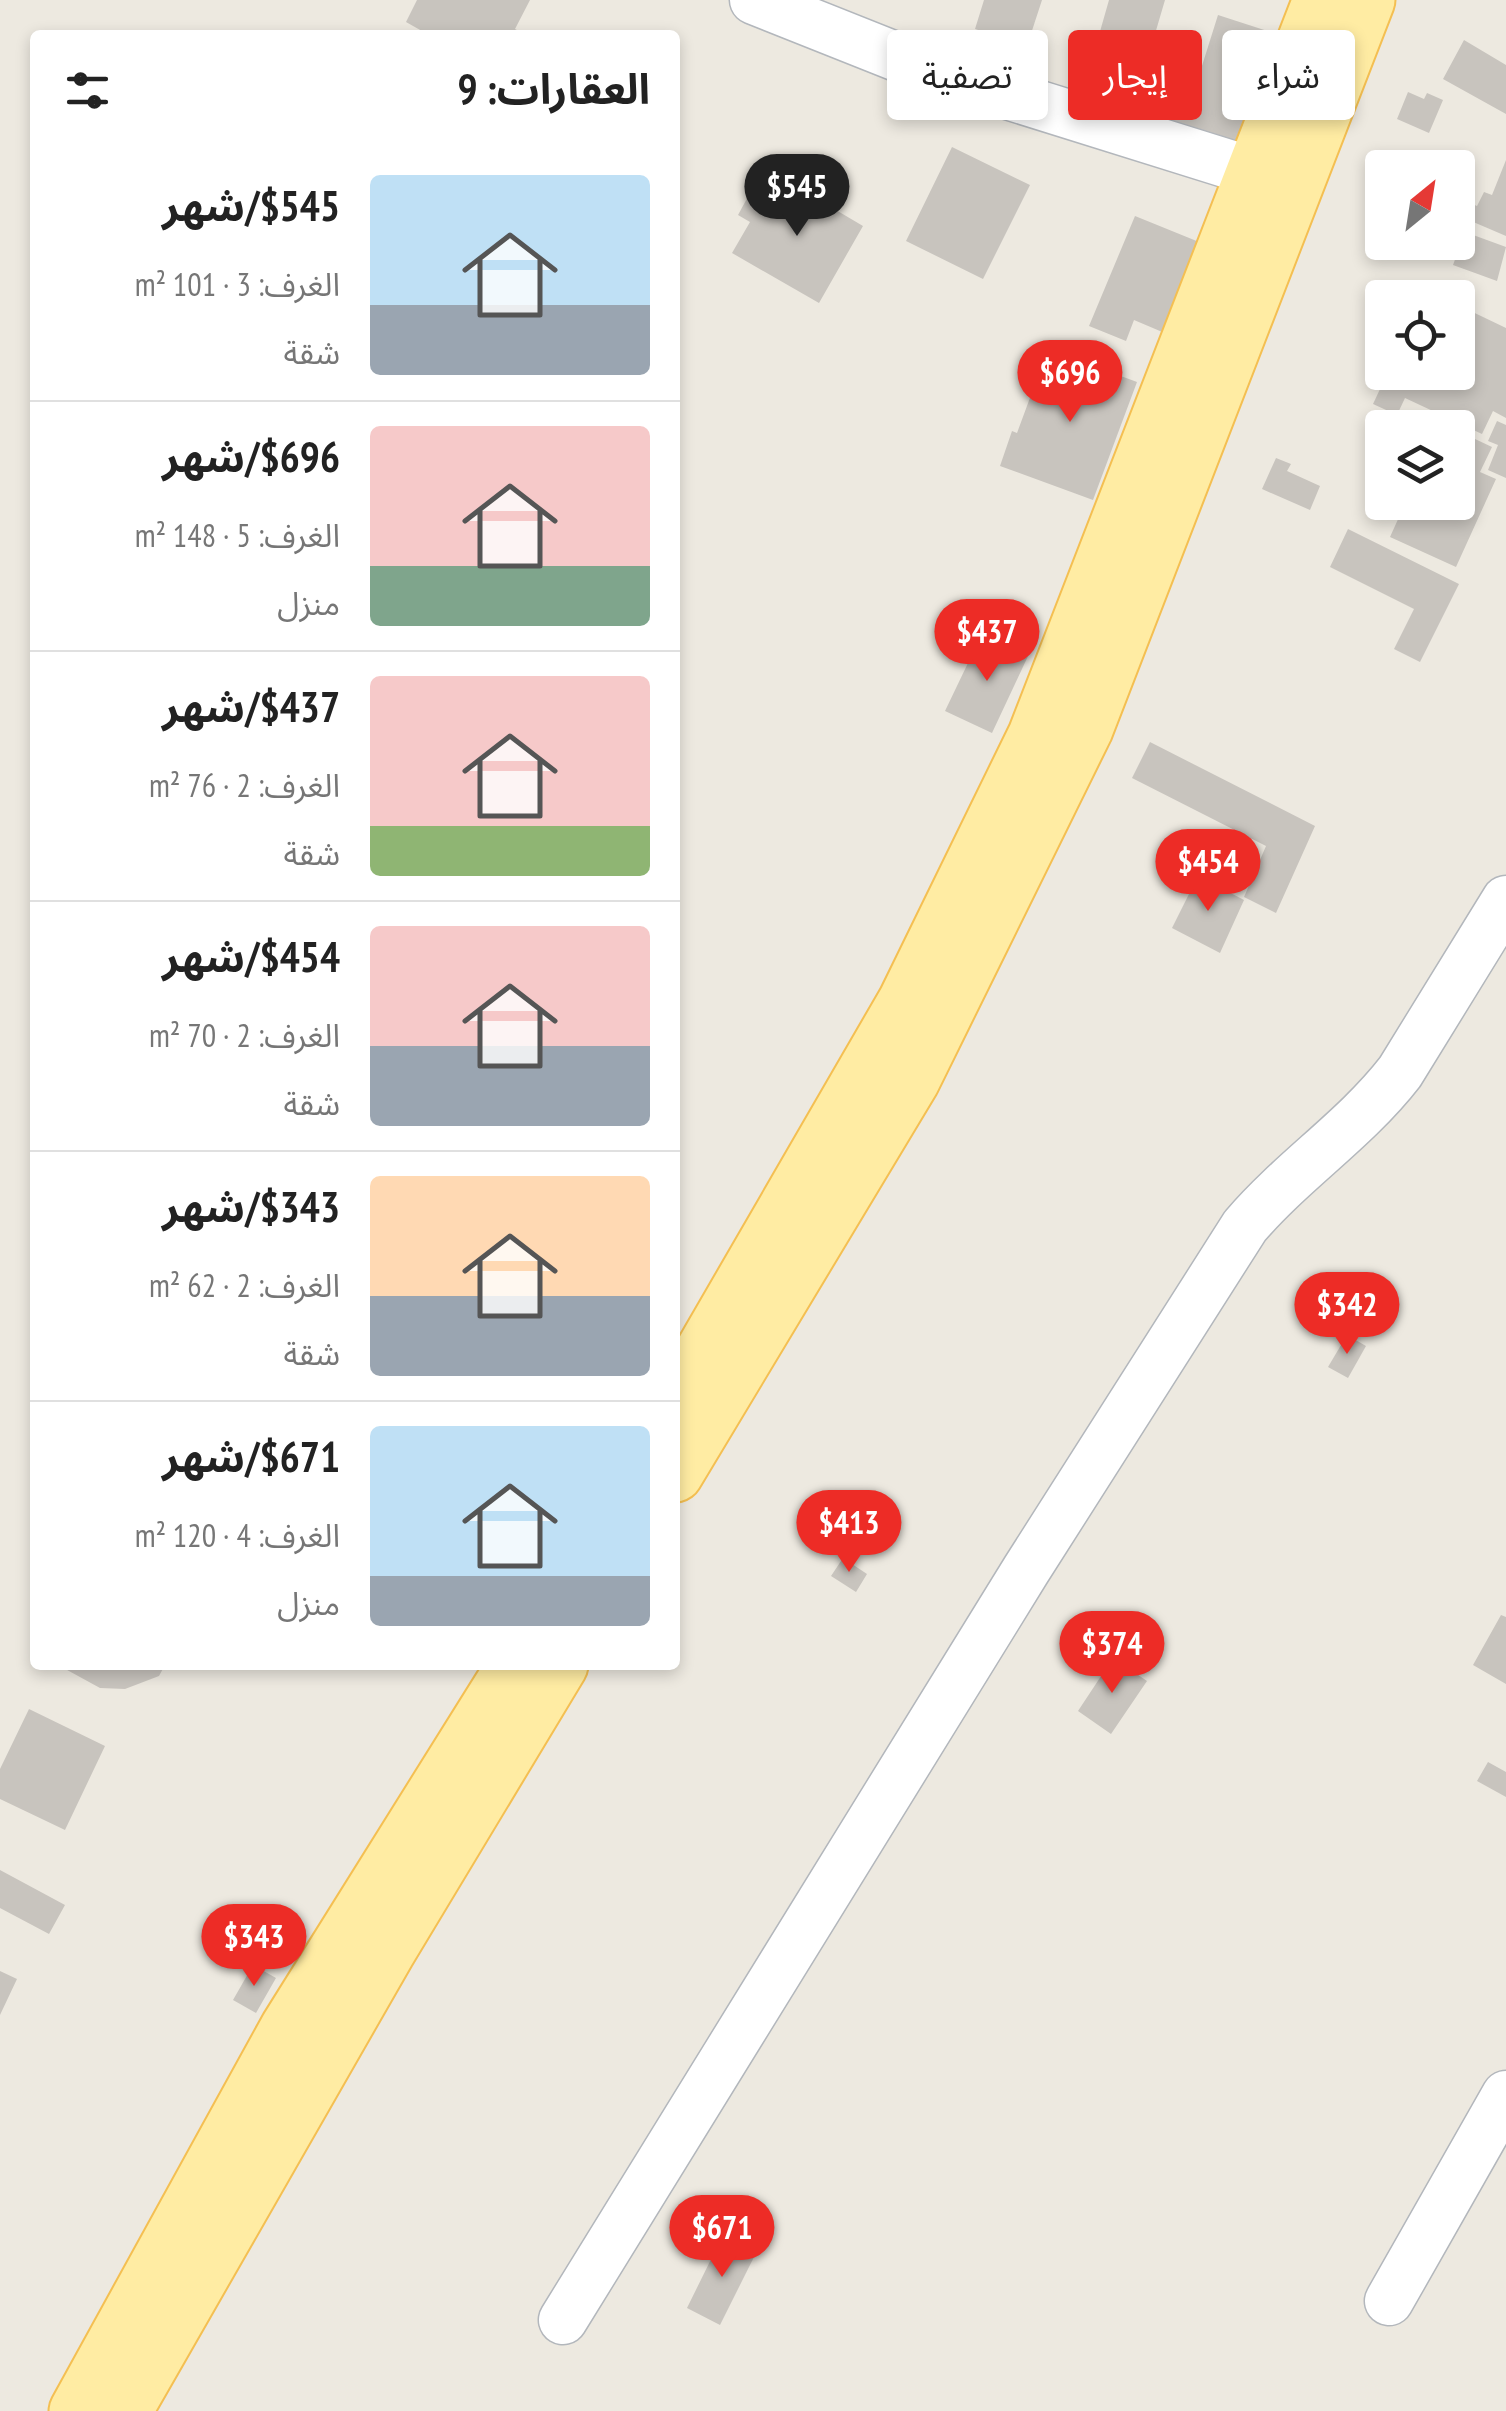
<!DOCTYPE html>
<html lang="ar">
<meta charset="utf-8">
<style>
:root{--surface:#fff;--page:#f6f6f6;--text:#222;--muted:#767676;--line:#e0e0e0;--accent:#ed2c26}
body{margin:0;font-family:"PT Sans Narrow","Noto Sans Arabic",sans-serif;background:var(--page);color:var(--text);direction:rtl;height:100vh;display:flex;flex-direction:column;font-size:38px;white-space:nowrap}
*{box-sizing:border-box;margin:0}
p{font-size:32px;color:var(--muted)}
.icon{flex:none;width:55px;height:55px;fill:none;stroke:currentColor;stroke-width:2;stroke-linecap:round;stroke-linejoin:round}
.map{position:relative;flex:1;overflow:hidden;direction:ltr}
.details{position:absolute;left:30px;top:30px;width:650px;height:1640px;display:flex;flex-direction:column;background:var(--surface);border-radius:10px;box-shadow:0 5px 15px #0003;direction:rtl}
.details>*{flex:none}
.guide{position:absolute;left:710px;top:30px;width:645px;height:90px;direction:rtl;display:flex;gap:20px}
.needle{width:65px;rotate:30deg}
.fabs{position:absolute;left:1365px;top:150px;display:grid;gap:20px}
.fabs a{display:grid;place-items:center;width:110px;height:110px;border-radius:10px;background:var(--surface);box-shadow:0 5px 15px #0003;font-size:50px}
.price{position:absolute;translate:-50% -85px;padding:0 22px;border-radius:35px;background:var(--accent);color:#fff;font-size:32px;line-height:65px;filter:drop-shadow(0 2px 5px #0008)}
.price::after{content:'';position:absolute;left:50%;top:60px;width:30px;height:22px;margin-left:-15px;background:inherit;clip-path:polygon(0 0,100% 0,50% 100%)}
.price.selected{background:#222;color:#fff}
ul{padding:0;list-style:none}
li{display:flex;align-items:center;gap:30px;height:250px;padding:0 30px}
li+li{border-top:2px solid var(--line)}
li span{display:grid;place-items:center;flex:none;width:280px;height:200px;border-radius:10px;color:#555}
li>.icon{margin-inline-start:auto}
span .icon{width:120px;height:120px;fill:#fffc;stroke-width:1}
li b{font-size:42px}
h2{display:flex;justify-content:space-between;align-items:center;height:120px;padding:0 30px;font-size:42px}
.tag{padding:0 35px;border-radius:10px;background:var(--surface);box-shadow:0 5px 15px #0003;font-size:35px;line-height:90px}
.tag.selected{background:var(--accent);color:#fff}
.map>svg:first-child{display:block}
</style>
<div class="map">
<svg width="1506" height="2411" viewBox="0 0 1506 2411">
<rect width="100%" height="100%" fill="#ede9e0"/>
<path fill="#c8c4be" d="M417,0H530L515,29L527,35H429L406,22Z
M984,0H1042L1027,46L975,29Z
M1109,0H1165L1142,78L1091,63Z
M1218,15L1292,39L1251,171L1109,125L1120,90L1153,100L1155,93L1190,104Z
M1464,40L1506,65V114L1443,79Z
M1408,92L1424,99L1427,93L1443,100L1429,133L1397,119Z
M952,147L1030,185L983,279L906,241Z
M1506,160V236L1464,218L1470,203L1477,206L1484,192L1492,195Z
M785,181L801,190L805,184L822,195L819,200L863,226L819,303L732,253L750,222L738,215L750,193L771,206Z
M1135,216L1204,244L1167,334L1134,320L1126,341L1089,326Z
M1465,232L1506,247L1497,281L1453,265Z
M1458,305L1506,328V418L1493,411L1482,434L1405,398L1397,415L1373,404L1388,372H1458Z
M1048,349L1137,382L1093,500L1000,466L1012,431L1017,433Z
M1497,421L1506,425V478L1488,470L1498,445L1488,441Z
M1458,431L1492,447L1480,472L1496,479L1456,567L1390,537L1404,506L1397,502H1458Z
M1276,458L1291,464L1287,471L1320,486L1310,510L1262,489Z
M1348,529L1459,584L1420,662L1394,649L1414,609L1330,567Z
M989,636L1029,654L992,733L945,711L979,640L984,646Z
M1150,742L1315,826L1276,913L1244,897L1266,846L1132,778Z
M1198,876L1244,900L1220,953L1172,928Z
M1347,1335L1366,1346L1348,1378L1328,1367Z
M843,1558L867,1574L856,1592L831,1576Z
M1501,1615L1506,1617V1684L1473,1665Z
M1113,1658L1147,1681L1111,1734L1078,1711Z
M58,1665H165L159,1676L125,1689L100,1688Z
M29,1709L105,1746L65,1830L0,1799V1769Z
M1488,1762L1506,1772V1797L1477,1781Z
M0,1870L65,1905L49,1934L0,1908Z
M253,1965L276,1978L256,2013L233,2000Z
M0,1971L17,1979L0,2015Z
M723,2235L757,2251L720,2325L687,2308Z"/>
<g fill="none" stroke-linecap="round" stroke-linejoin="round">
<defs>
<path id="minor" d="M754,0L940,74L1254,172
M1389,2301L1506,2095
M563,2320L1026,1570L1245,1226C1293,1170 1355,1130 1400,1072L1506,900"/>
<path id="major" d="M675,1400L906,1001L1036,735L1321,0
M675,1474L912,1080L1085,729L1367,0
M77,2411L288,2028L515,1665
M124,2411L387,1952L560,1665"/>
</defs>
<use href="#minor" stroke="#b3b7bc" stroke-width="51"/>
<use href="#major" stroke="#f4bf52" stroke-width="59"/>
<use href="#minor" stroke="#fff" stroke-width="48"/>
<use href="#major" stroke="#ffeca3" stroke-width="55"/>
</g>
</svg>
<div class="fabs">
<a><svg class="needle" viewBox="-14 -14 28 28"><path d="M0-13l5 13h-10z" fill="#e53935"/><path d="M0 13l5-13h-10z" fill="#767676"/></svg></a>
<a><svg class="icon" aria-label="locate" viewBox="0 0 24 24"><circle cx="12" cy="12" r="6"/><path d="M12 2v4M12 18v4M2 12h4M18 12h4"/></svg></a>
<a><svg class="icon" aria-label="layers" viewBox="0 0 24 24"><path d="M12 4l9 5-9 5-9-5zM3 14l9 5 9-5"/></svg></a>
</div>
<b class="price selected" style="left:797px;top:239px">$545</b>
<b class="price" style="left:1070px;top:425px">$696</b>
<b class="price" style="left:987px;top:684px">$437</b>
<b class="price" style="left:1208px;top:914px">$454</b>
<b class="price" style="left:1347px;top:1357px">$342</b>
<b class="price" style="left:849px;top:1575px">$413</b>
<b class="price" style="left:1112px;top:1696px">$374</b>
<b class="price" style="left:254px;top:1989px">$343</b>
<b class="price" style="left:722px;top:2280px">$671</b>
<div class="guide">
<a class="tag">شراء</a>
<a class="tag selected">إيجار</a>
<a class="tag">تصفية</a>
</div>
<section class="details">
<h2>العقارات: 9<svg class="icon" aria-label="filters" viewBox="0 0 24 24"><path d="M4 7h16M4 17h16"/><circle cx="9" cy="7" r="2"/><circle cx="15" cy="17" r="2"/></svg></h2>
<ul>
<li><span style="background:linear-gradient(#bfe0f5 65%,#9aa5b1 0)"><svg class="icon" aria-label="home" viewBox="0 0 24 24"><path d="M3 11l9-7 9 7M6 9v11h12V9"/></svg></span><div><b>$545/شهر</b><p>الغرف: 3 · 101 m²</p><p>شقة</p></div></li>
<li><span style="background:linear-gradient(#f6c9c9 70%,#7fa58c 0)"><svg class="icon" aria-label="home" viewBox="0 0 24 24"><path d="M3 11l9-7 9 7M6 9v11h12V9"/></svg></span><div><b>$696/شهر</b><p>الغرف: 5 · 148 m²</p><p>منزل</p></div></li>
<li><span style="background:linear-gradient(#f6c9c9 75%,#8fb573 0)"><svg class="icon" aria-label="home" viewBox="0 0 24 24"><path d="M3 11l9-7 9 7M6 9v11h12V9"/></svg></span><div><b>$437/شهر</b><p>الغرف: 2 · 76 m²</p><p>شقة</p></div></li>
<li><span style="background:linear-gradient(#f6c9c9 60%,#9aa5b1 0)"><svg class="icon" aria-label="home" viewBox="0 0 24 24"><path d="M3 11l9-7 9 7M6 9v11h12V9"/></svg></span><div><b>$454/شهر</b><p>الغرف: 2 · 70 m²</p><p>شقة</p></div></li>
<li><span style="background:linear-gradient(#ffd9b3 60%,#9aa5b1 0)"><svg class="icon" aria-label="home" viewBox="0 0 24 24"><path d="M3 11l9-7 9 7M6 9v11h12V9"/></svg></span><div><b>$343/شهر</b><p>الغرف: 2 · 62 m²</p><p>شقة</p></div></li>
<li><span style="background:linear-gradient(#bfe0f5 75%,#9aa5b1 0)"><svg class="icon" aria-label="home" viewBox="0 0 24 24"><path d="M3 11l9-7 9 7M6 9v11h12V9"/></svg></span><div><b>$671/شهر</b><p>الغرف: 4 · 120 m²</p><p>منزل</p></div></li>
</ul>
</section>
</div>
